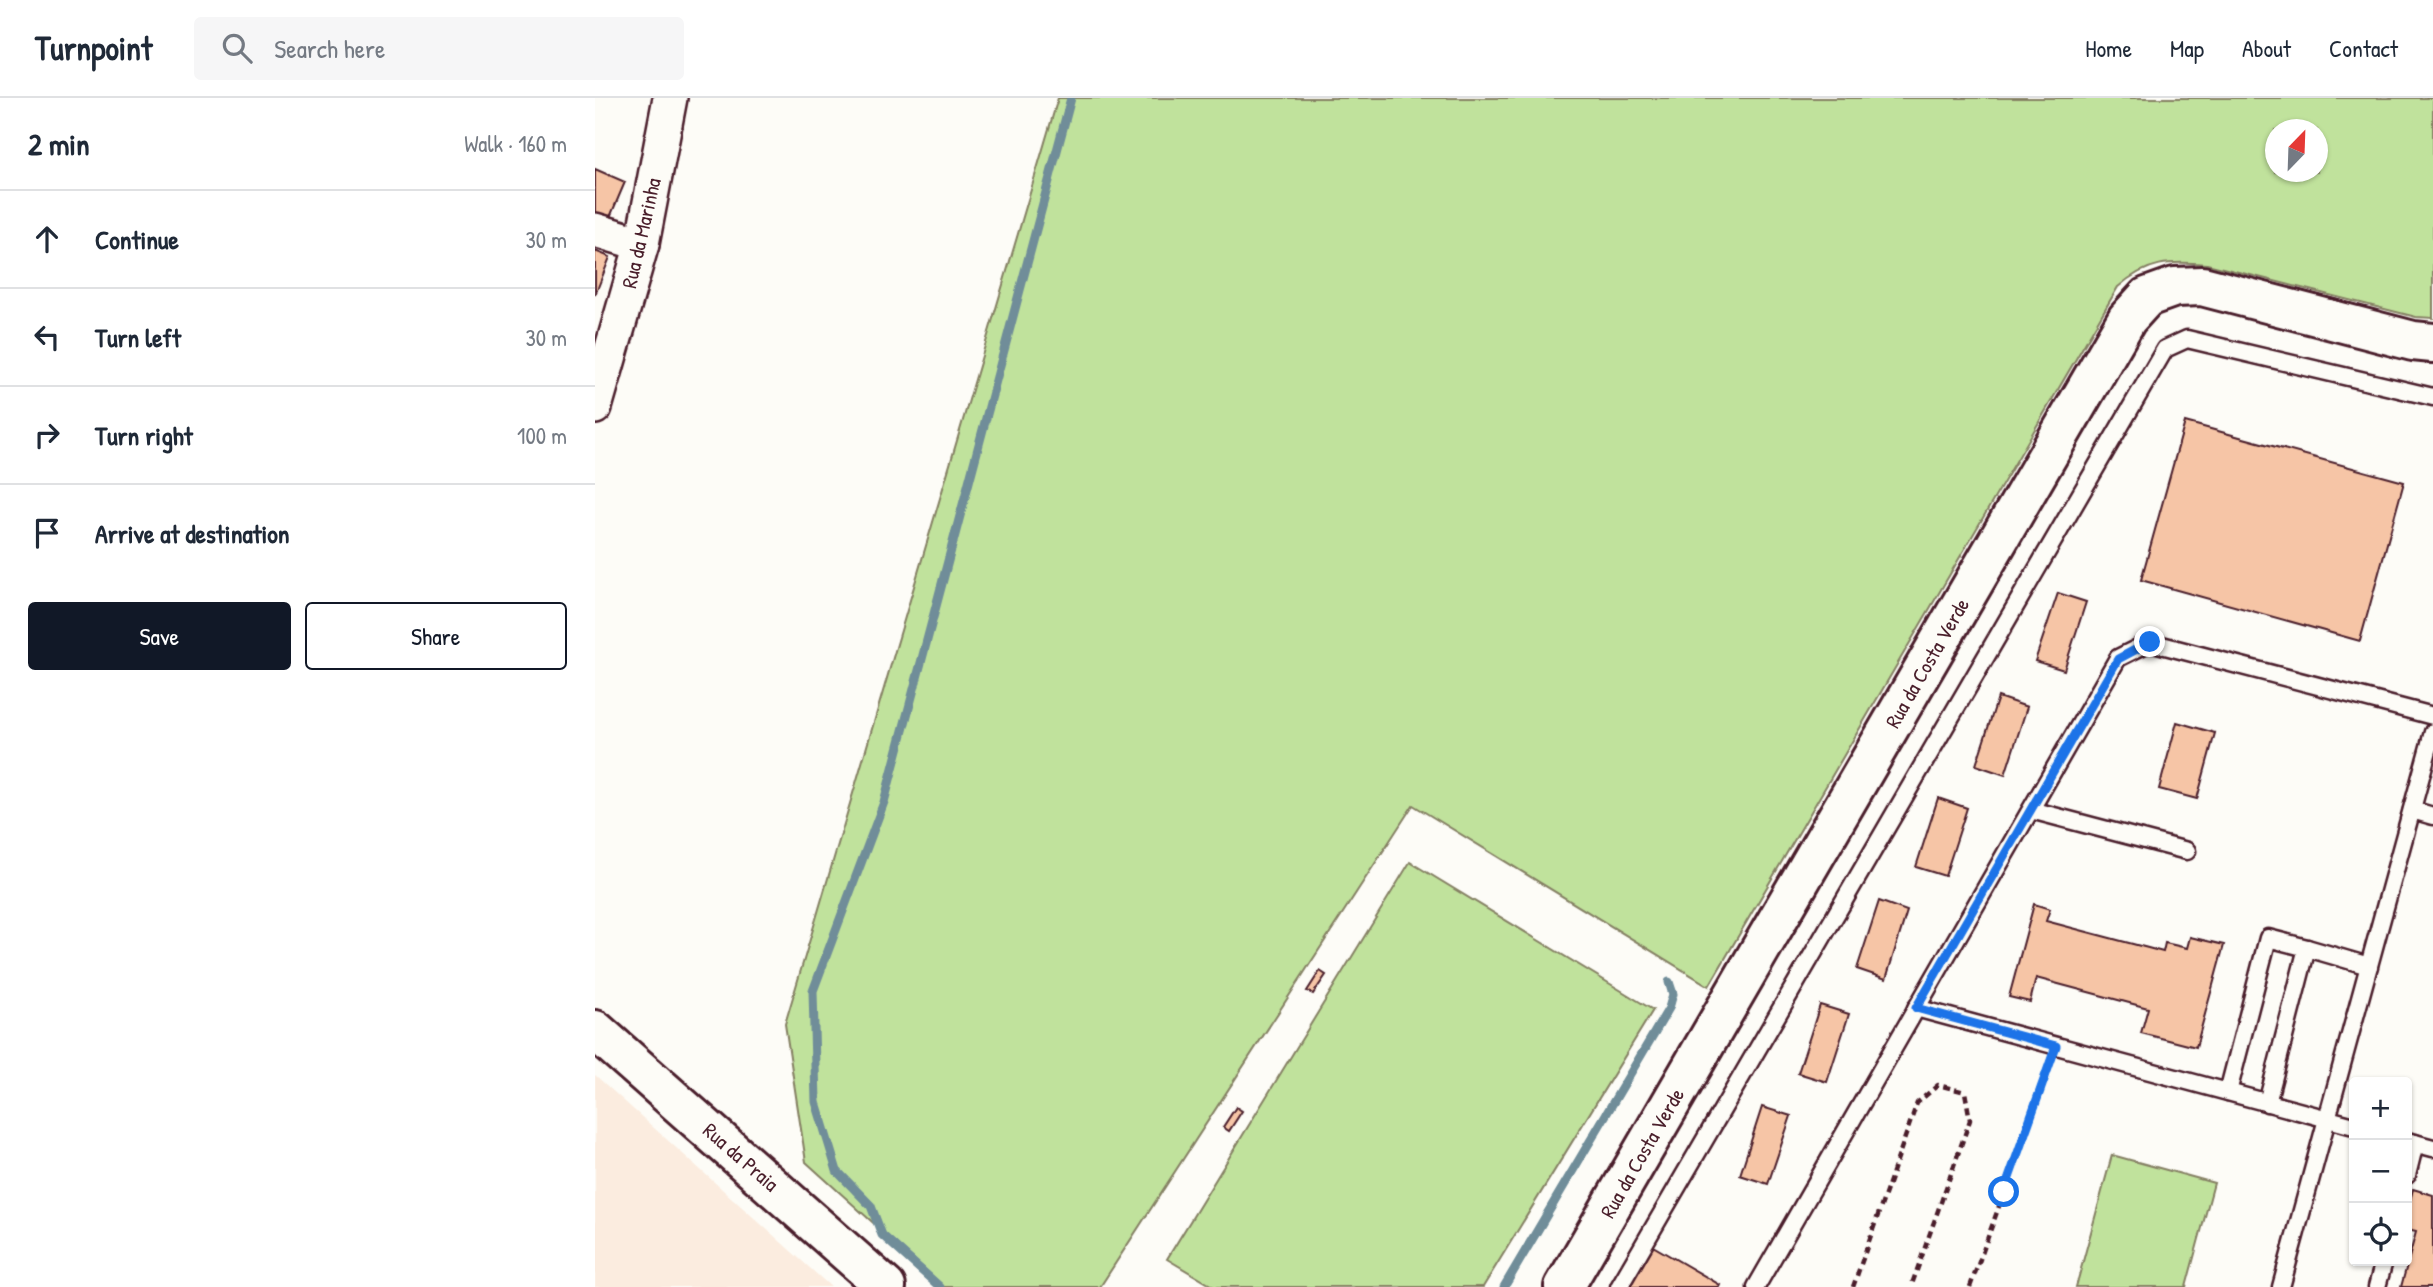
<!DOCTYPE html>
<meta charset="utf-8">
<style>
body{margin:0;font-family:"Patrick Hand",sans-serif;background:#f6f6f7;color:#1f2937}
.controls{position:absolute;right:21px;bottom:21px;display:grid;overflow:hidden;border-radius:7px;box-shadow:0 2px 5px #0004}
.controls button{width:63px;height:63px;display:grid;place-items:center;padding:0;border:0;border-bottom:2px solid #e0e1e3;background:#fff;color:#1f2937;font:35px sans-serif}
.compass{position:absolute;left:1670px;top:21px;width:63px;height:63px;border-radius:50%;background:#fff;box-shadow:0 2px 5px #0004;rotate:23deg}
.stop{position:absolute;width:21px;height:21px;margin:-16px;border:5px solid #1a73e8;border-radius:50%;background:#fff}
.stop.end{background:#1a73e8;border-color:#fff;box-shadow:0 2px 7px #0008}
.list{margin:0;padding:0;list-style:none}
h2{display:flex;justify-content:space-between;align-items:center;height:91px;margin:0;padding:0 28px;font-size:30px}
h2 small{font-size:23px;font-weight:400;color:#747a83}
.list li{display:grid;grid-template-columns:46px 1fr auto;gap:21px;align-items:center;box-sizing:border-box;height:98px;padding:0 28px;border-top:2px solid #e0e1e3}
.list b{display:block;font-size:26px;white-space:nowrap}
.list em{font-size:23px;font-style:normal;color:#747a83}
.actions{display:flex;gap:14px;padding:21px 28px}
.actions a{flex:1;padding:16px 0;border:2px solid #111827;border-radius:7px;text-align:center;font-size:24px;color:#111827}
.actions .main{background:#111827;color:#fff}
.icon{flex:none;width:38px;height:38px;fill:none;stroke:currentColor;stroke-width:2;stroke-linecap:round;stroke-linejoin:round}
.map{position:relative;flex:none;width:1838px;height:1189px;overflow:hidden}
header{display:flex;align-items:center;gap:42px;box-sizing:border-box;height:98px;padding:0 35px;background:#fff;border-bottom:2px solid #e0e1e3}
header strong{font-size:33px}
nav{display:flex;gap:38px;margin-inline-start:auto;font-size:24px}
.search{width:490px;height:63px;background:#f6f6f7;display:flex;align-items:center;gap:18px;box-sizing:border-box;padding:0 24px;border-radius:7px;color:#747a83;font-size:26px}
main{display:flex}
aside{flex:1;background:#fff}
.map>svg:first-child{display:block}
.built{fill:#fbecdf}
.green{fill:#c0e29c;stroke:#858064;stroke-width:2;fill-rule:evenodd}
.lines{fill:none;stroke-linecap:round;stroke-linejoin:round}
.stream{stroke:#6f8d99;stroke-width:9}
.building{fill:#f6c5a6;stroke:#4a1f2b;stroke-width:2}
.lane-casing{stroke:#4a1f2b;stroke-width:21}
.street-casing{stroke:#4a1f2b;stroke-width:38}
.secondary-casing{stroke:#4a1f2b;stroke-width:44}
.path{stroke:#4a1f2b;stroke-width:4.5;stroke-dasharray:7 5;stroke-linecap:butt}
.lane{stroke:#fdfcf7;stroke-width:16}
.street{stroke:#fdfcf7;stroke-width:33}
.secondary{stroke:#fdfcf7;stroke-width:38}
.route{stroke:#1a73e8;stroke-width:9}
.labels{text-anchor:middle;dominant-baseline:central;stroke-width:5;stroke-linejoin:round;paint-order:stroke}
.street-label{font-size:21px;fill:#4a1f2b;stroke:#fdfcf7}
</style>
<header>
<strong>Turnpoint</strong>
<div class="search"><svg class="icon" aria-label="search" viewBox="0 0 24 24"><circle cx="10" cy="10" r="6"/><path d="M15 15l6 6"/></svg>Search here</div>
<nav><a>Home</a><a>Map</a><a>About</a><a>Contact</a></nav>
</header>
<main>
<aside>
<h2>2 min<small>Walk · 160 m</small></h2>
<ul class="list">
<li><svg class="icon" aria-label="ahead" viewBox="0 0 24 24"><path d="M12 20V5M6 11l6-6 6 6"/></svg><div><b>Continue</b></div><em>30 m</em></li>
<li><svg class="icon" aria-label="left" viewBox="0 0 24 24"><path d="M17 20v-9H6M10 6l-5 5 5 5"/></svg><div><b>Turn left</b></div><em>30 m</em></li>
<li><svg class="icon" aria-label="right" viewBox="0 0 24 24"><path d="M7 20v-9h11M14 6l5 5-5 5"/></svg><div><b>Turn right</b></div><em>100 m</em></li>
<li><svg class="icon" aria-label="arrive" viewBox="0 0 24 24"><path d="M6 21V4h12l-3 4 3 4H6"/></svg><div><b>Arrive at destination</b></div></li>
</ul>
<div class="actions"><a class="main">Save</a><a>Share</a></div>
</aside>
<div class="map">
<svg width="1838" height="1189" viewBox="0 0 1838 1189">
<rect width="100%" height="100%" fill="#fdfcf7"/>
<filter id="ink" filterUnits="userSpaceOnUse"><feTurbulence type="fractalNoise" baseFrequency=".0143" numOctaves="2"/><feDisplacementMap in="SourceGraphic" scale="14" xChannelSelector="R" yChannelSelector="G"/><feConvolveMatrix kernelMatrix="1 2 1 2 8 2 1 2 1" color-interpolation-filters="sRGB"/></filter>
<g filter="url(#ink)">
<path class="built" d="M0 977 236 1189H0Z"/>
<g class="green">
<path d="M463 0H1838V220L1821 219 1612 166C1574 163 1553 163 1523 189L1114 888 818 707 505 1189H349L211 1064 190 926ZM1680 32H1722V74H1680Z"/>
<path d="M815 764 1058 912 888 1189H619L572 1161Z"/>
<path d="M1517 1057 1619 1085 1591 1189H1481Z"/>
</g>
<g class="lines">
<g class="stream">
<path d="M345 1189 287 1137 276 1108 242 1073 221 1004 218 893 289 704 476 0"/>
<path d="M909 1189 1074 910 1078 896 1074 884"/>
</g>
</g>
<g class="building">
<path d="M0 71 30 84 13 124 0 119Z"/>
<path d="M0 153 15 159 0 197Z"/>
<path d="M1590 324 1809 384 1765 543 1546 482Z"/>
<path d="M1463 495 1491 504 1469 572 1440 563Z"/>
<path d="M1403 599 1432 609 1410 677 1381 667Z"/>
<path d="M1582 624 1620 635 1602 701 1564 691Z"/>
<path d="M1343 700 1372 710 1350 778 1321 769Z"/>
<path d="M1284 803 1312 813 1291 881 1262 871Z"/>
<path d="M1439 806 1455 811 1451 823 1568 854 1570 845 1592 850 1595 839 1629 847 1601 949 1546 935 1553 910 1441 880 1435 904 1414 899Z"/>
<path d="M725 873 731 877 718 896 712 893Z"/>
<path d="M1225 907 1254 916 1232 984 1203 975Z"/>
<path d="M641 1009 647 1013 634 1033 628 1029Z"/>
<path d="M1167 1009 1196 1018 1173 1086 1145 1077Z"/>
<path d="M1818 1091 1838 1097V1189H1806L1821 1134 1812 1132V1114Z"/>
<path d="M1051 1144 1125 1187 1124 1189H1025Z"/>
</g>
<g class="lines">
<g class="lane-casing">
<g id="lane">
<path d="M1436 712 1592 753"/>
<path d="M1817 712 1838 718"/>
<path d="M1712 850 1774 868"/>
<path d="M1321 910 1759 1028"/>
<path d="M1633 994 1673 840 1712 850 1672 1005"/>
<path d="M1812 1043 1838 1050"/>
<path d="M1812 1077 1820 1045"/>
<path d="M1024 1189 1570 251 1592 241 1838 299"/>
<path d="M1161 1189 1523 560 1555 544 1838 618"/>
<path d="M1686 1189 1838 634"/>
<path d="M1782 1189 1789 1163"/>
</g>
</g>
<g class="street-casing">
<g id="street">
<path d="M0 132 47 146"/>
<path d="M0 309 47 146 75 0"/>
</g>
</g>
<g class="secondary-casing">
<g id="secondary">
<path d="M0 932 291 1189"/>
<path d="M969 1189 1532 221 1552 199 1580 189 1607 188 1818 243 1838 245"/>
</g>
</g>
<g class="path">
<path d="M1258 1189 1322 1005 1343 987 1370 994 1375 1022 1316 1189"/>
<path d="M1375 1189 1454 969"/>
</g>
<use href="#lane" class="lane"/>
<use href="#street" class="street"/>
<use href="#secondary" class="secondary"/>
</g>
</g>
<g class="lines" filter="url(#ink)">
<path class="route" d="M1409 1094 1461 948 1321 910 1523 561 1555 544"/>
</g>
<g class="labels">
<g class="street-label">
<text transform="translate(46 135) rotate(-77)">Rua da Marinha</text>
<text transform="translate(1332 565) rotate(-60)">Rua da Costa Verde</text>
<text transform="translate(1047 1055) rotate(-60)">Rua da Costa Verde</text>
<text transform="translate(146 1059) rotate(41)">Rua da Praia</text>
</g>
</g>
</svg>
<div class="controls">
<button>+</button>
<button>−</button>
<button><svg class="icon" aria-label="locate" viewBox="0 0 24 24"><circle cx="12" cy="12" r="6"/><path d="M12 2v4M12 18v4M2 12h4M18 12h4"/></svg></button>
</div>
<svg class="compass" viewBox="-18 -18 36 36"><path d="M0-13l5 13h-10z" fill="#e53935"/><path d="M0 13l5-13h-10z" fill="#747a83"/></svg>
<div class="stop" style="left:1409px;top:1094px"></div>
<div class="stop end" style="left:1555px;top:544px"></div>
</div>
</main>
